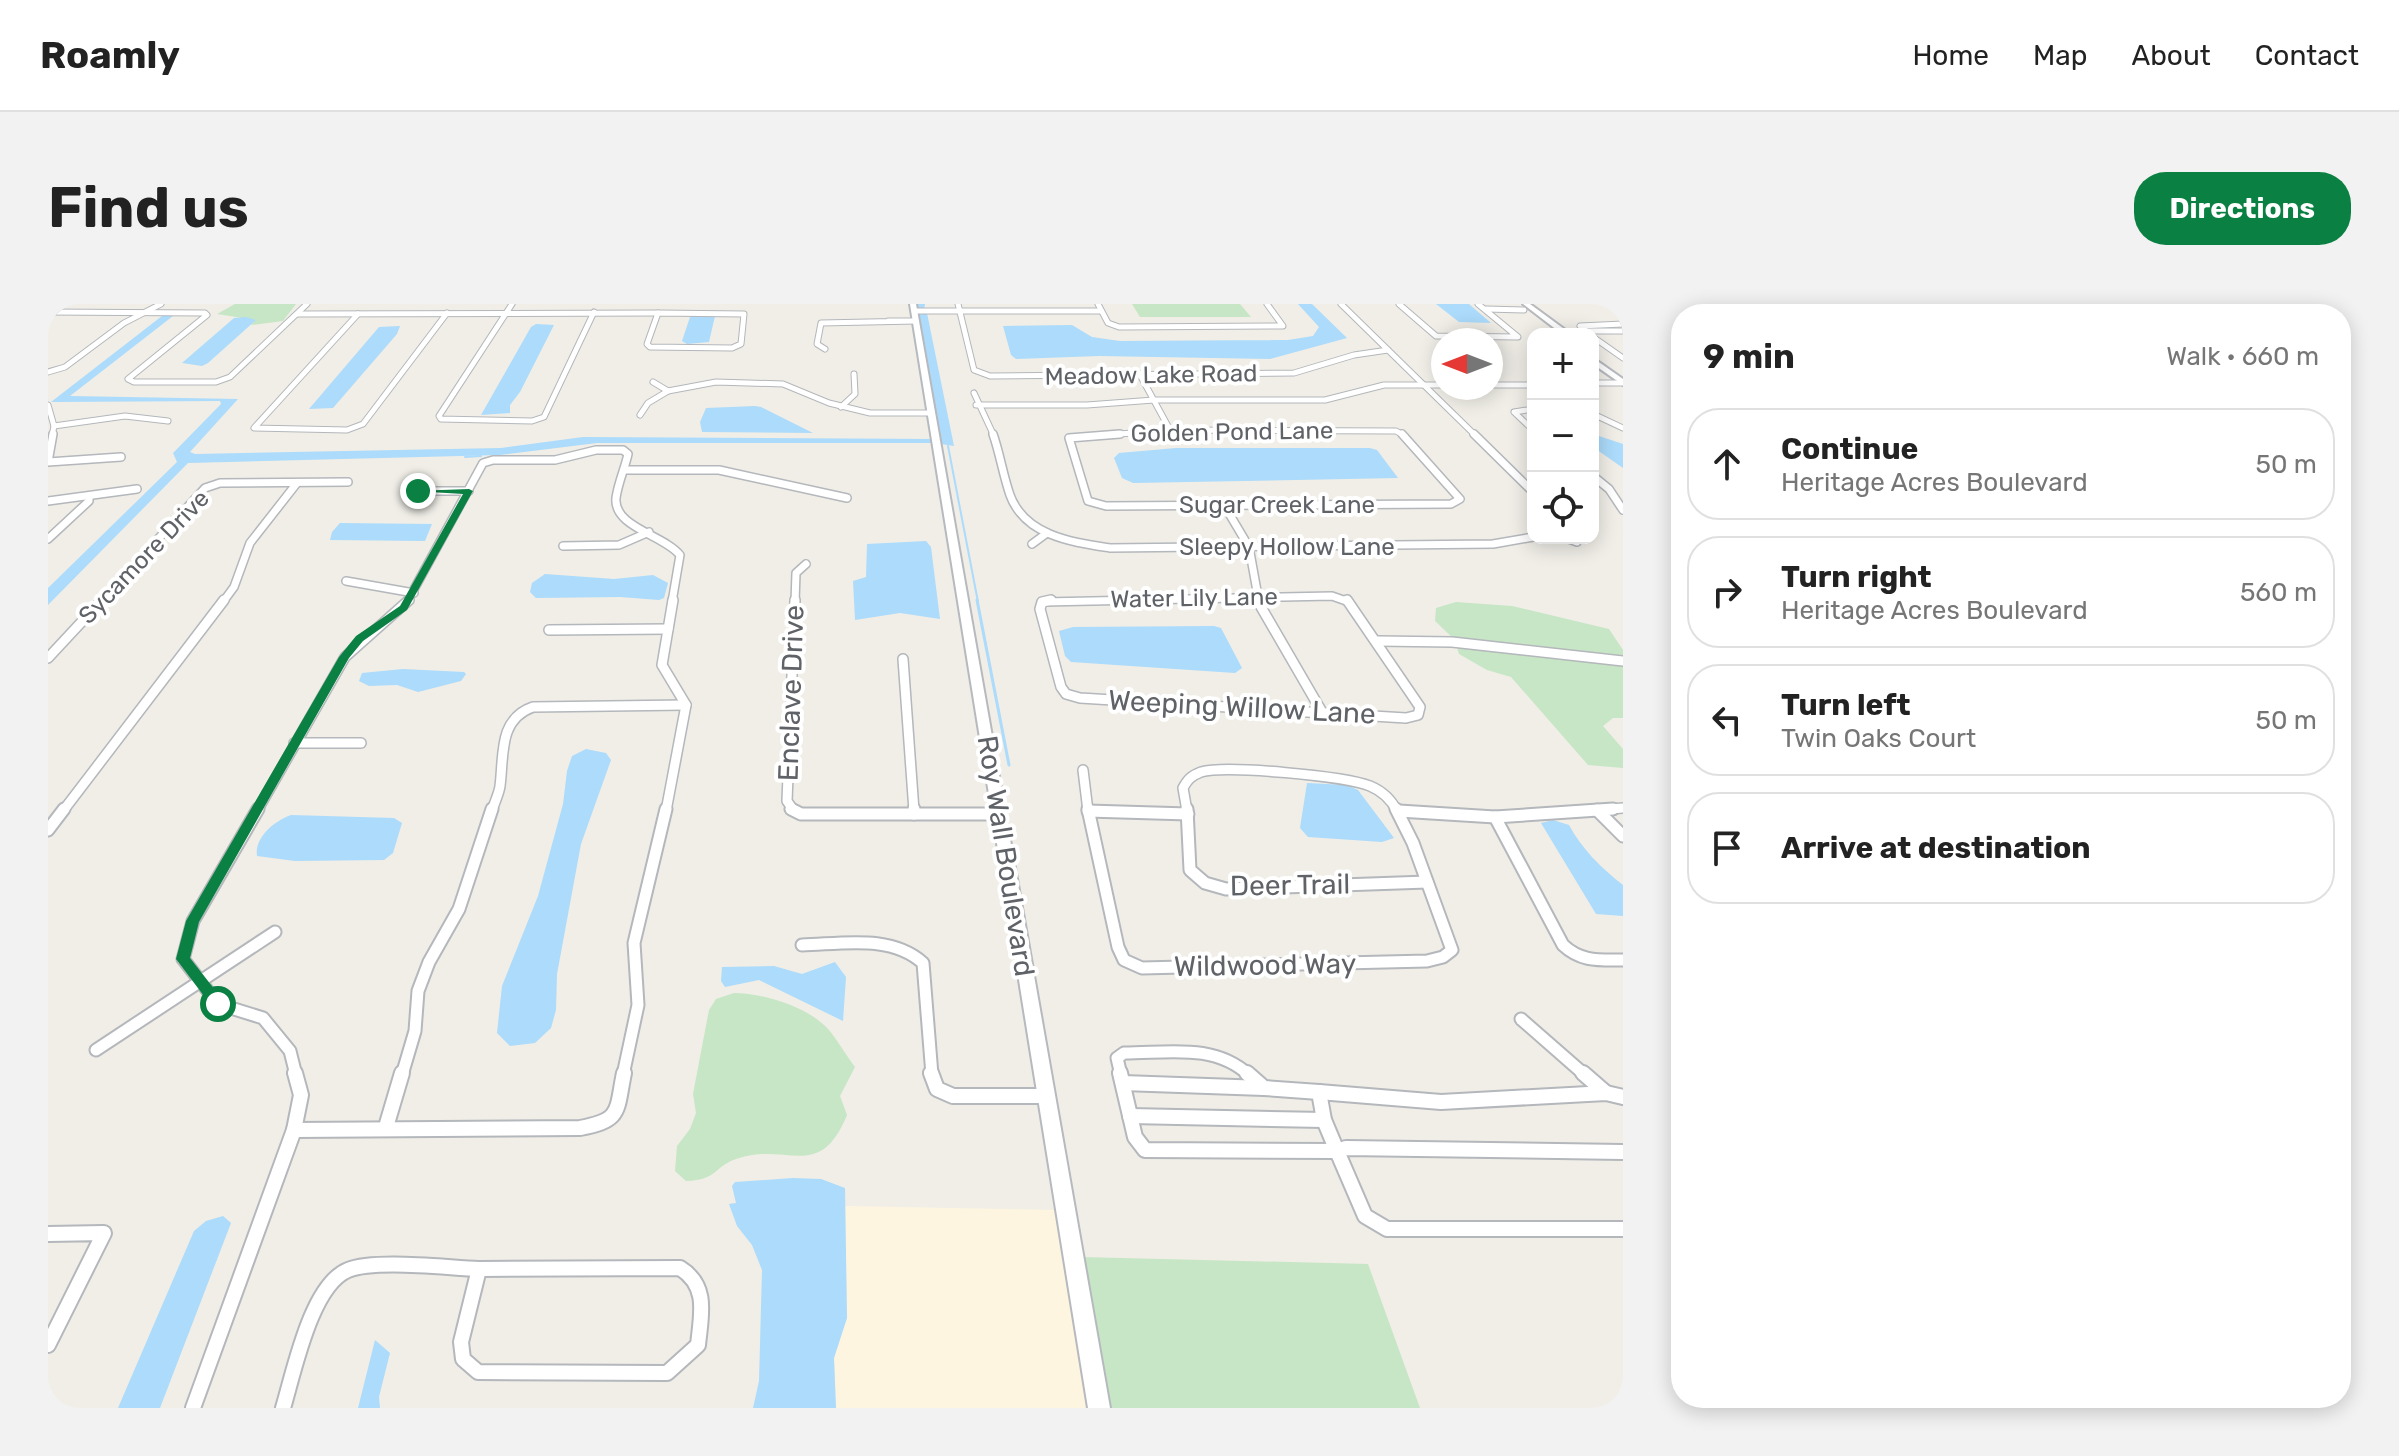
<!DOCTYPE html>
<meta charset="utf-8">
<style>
body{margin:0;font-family:Rubik,sans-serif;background:#f2f2f2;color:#222}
.controls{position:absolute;right:24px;top:24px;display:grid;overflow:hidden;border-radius:16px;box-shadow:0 4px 20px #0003}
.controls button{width:72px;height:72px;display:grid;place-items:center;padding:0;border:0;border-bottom:2px solid #e0e0e0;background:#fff;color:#222;font:40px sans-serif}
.compass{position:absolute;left:1383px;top:24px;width:72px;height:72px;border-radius:50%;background:#fff;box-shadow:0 4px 20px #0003;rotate:270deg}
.stop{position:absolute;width:24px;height:24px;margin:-18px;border:6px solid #0b8043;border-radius:50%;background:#fff}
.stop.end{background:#0b8043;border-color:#fff;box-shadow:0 2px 8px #0008}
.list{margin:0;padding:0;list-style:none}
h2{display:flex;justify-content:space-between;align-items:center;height:104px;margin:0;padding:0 32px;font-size:34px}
h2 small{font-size:26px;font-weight:400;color:#767676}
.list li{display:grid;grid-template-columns:52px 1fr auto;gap:24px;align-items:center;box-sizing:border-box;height:112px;margin:0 16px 16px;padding:0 16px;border:2px solid #e0e0e0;border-radius:32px}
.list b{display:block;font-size:30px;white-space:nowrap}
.list p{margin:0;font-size:26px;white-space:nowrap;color:#767676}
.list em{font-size:26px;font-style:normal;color:#767676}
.icon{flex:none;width:44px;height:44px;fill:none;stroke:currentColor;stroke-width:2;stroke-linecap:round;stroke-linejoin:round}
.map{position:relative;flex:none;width:1575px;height:1104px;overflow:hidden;border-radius:32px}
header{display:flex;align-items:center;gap:48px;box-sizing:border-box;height:112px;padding:0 40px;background:#fff;border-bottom:2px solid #e0e0e0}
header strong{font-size:38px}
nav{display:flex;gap:44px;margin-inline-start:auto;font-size:28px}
.intro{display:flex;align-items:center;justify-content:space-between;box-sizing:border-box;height:192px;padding:0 48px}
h1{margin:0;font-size:56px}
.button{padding:20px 36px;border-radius:32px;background:#0b8043;color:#fff;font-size:28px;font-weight:700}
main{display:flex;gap:48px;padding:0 48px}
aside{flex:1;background:#fff;border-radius:32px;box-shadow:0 4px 20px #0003}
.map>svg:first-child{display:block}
.commercial{fill:#fdf5e0}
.green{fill:#c6e6c5}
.water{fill:#acdbfb}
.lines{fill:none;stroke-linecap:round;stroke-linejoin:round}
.stream-far1{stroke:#acdbfb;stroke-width:2}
.stream{stroke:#acdbfb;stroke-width:3}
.street-far4-casing{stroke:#b4b7bb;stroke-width:7}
.street-far3-casing{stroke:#b4b7bb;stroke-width:10}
.street-far2-casing{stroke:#b4b7bb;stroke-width:12}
.street-far1-casing{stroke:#b4b7bb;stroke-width:15}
.street-casing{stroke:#b4b7bb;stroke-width:18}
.secondary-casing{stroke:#b6b9be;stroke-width:4}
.street-far4{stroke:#fff;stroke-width:5}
.street-far3{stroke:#fff;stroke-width:7}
.street-far2{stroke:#fff;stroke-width:9}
.street-far1{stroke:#fff;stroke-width:11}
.street{stroke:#fff;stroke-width:14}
.secondary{fill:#fff;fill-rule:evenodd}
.route{fill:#0b8043}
.labels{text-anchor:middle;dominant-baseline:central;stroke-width:8;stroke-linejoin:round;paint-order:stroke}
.far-street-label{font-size:24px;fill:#5f6267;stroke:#fff}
.street-label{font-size:28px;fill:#5f6267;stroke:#fff}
</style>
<header>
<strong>Roamly</strong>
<nav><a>Home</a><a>Map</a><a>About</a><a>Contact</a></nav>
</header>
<div class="intro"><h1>Find us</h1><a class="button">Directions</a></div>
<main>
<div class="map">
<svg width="1575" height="1104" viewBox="0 0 1575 1104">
<rect width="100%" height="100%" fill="#f0eee7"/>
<path class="commercial" d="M797 902 1009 906 1042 1104H788L786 1054 799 1014Z"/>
<g class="green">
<path d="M187 0H248L235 17 203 21 207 16 169 10Z"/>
<path d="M1084 0H1192L1203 13H1092Z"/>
<path d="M1408 298 1464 302 1561 325 1575 346V414H1565L1555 422 1575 445V464L1540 461 1463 373 1439 366 1411 350 1407 336 1387 317 1388 304Z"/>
<path d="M686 689C715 689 761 703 781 726 790 737 798 751 807 763L792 792 799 811C771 879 739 837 688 855 665 863 670 876 638 877L627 867 629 842 642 825 648 809 645 790 661 706 668 695Z"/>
<path d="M1033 953 1320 960 1372 1104H1061Z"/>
</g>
<g class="water">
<path d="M869 0H877L876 7 879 9 906 142 893 140Z"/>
<path d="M1250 0H1264L1299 34 1222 55 1051 52 968 55 963 51 955 22 1024 21 1044 33 1072 37 1240 36 1265 32 1271 23Z"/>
<path d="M1388 0H1421L1443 19 1411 18Z"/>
<path d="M646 11 667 12 661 38 639 40 634 37 642 13Z"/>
<path d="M114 12H125L22 92 190 95 142 148 147 150 453 144 535 133 885 135 886 139H549L452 151 140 159 0 301V284L129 158 125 149 130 144 173 100 172 97 3 98Z"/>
<path d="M198 13 208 16 160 59 154 62 134 59 186 14Z"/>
<path d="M488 20 506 21 472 88 462 101V109L433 111 483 23Z"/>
<path d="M352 22 349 30 285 104 261 105 331 23Z"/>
<path d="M707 102 713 103 765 129 654 128 652 118 658 104Z"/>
<path d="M1545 130 1575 140V164L1545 143Z"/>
<path d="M1128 144H1322L1329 146 1350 174 1085 179 1074 174 1066 154 1071 149Z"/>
<path d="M292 219 384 220 377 237 282 236 284 228Z"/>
<path d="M878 237 883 243 892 315 852 309 807 316 805 277 818 273 819 240Z"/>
<path d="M497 270 566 275 605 271 620 279 616 294 611 296 572 293 488 294 482 288 484 279Z"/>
<path d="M1166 322 1173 324 1194 364 1187 369 1023 358 1017 352 1011 327 1025 323Z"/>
<path d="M355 365 416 368 418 370 413 377 370 388 349 381 321 382 311 377 314 369Z"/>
<path d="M538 445 558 449 563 456 533 540 509 670 508 706 503 724 487 739 462 742 449 729 454 682 490 592 515 500 519 467 524 452Z"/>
<path d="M1259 479 1299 481 1310 486 1346 534 1334 538 1260 533 1252 524Z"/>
<path d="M243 511 346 514 354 519 345 549 336 556 247 557 209 552C206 534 226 517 243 511Z"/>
<path d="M1505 516 1521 521C1533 544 1554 565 1575 581V612L1548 610 1493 519Z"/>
<path d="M787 658 798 673 795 717 711 676 677 683 673 677 674 663 726 662 754 670Z"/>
<path d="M745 874 773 875 797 884 799 1014 786 1054 788 1104H705L711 1077 714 966 704 941 689 922 681 900 688 899 684 882 687 878Z"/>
<path d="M175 912 183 919 112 1104H70L146 927 158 917Z"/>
<path d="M327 1036 342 1049 331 1093 332 1104H310Z"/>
</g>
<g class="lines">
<g class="stream-far1">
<path d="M900 142 930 298"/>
<path d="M417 153 433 152"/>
</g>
<path class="stream" d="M929 296 961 461"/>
<g class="street-far4-casing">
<g id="street-far4">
<path d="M464 0 391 112 393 115 484 117 496 113 546 8"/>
<path d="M910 0 926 66 942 72 1246 69 1306 51 1340 46"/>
<path d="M1050 0 1060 19 1071 23 1235 22 1219 0"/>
<path d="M1293 0 1428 132"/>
<path d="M1351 0 1388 32 1470 33 1430 0"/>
<path d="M1438 5 1476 6"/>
<path d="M867 7H1053"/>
<path d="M0 8 157 9 159 11 80 75 86 78H168L182 73 259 0"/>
<path d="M610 9 696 10 693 40 684 44 602 43 599 40Z"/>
<path d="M249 10 610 9"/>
<path d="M310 10 206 124 299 126 315 120 399 9"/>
<path d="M1537 27H1575"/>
<path d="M1541 30 1532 22 1575 20"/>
<path d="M1545 33 1575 54"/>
<path d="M777 45 769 40 773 19 868 17H840"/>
<path d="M0 68 17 63 76 19 113 0"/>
<path d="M1091 69 1122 126"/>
<path d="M605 78 620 87"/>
<path d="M1545 79H1575"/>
<path d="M1443 81H1485"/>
<path d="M926 89 946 132"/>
<path d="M0 101 6 122 4 132"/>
<path d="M928 101H1039L1106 96H1277L1336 81H1395"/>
<path d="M793 103 807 90 806 70"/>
<path d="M1485 105 1466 108 1485 126"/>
<path d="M1545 110 1575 124"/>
<path d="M592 111 600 99 620 87 668 78 735 80 781 99 822 109H884"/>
<path d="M6 122 77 112 120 117"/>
<path d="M1046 132 1122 126 1348 127 1357 132"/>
</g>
</g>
<g class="street-far3-casing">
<g id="street-far3">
<path d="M5 130 0 158 73 153"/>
<path d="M945 130C952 150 955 171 962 191 977 232 1024 238 1062 244L1445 240 1485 233"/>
<path d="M1072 130 1021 134 1040 197 1058 202 1403 200 1412 195 1354 130"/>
<path d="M1426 130 1485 188"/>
<path d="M577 166H671L799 194"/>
<path d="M1545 172 1561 185 1575 206"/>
<path d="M370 187H421"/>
<path d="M0 197 89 185"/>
<path d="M1176 201 1201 243 1211 298"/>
<path d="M1518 234 1529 238"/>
<path d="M0 235 41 197V192"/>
<path d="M984 240 999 229"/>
<path d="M515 242 571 241 601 228"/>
<path d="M298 277 366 289"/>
<path d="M52 298 157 184 172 179 300 178"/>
<path d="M175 298 186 283 202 239 249 179"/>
<path d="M359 298 435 159 445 156H507L548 146H575L580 150C577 164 570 179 568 194 565 223 616 231 632 251L624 298"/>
<path d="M747 298 748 269 758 260"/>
<path d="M996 298 1284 292 1301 298"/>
</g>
</g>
<g class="street-far2-casing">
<g id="street-far2">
<path d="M1003 296 994 298 992 305 1013 383 1018 390 1032 394 1358 414 1370 411 1372 403 1299 296"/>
<path d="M1209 296 1274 408"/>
<path d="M501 326 620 325"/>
<path d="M1330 337 1404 338 1575 357"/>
<path d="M0 354 54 296"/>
<path d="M855 355 866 507"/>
<path d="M246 439H313"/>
<path d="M1035 466 1040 507"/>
<path d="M15 507 176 296"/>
<path d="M209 507 297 353 361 296"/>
<path d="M444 507C446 499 451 490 452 482 456 452 450 415 485 403L638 401"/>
<path d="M618 507 638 401 614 361 625 296"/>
<path d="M746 507 739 497 747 296"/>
<path d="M1139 507 1135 484C1140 475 1143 472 1153 468 1178 461 1297 472 1322 482 1334 487 1343 495 1349 507"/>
<path d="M1537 507 1575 504"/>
</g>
</g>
<g class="street-far1-casing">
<g id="street-far1">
<path d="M210 505 145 617 135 655 170 700 215 714 242 747 248 771"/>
<path d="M743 505 753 510H951"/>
<path d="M866 505V510"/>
<path d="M1040 505 1070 643 1076 656 1094 664 1379 657 1395 653 1404 646 1365 539 1348 505"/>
<path d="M1139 505 1142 566 1157 579 1178 585 1379 578"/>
<path d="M1549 506 1575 532"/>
<path d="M1040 507 1140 510"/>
<path d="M1351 507 1447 513 1565 505"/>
<path d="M1447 513 1515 641C1533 658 1551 656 1575 656"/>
<path d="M0 526 16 505"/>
<path d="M754 641C794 640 843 630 875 659L884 771"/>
<path d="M1473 715 1537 771"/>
<path d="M48 746 227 628"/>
<path d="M354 771 367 727 370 687 381 658 411 605 444 505"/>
<path d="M575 771 590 701 586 639 618 505"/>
<path d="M1073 771 1069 754 1076 749C1121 749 1166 739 1201 771"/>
</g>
</g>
<g class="street-casing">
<g id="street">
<path d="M247 769 253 791 246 826 532 824C574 816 568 808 576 769"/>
<path d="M883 769 889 785 905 792H997"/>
<path d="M1072 769 1087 833 1097 846 1289 847 1276 816 1271 788"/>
<path d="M1199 769 1216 784 1271 788"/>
<path d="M1535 769 1558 789"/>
<path d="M1075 779 1216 784"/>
<path d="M1271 788 1393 798 1558 789 1575 793"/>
<path d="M1082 812 1276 816"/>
<path d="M338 823 354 769"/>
<path d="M1575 848 1298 844 1289 847 1317 912 1339 925H1575"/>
<path d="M0 930 56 929 0 1041"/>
<path d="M632 964C661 982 653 1011 650 1041L619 1069 430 1068 415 1055 413 1038 431 965Z"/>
<path d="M145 1104 246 826"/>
<path d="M235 1104C246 1068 263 981 300 966 328 955 399 964 431 965"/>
</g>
</g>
<g class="secondary-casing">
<g id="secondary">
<path d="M862 0H868L1062 1104H1040Z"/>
<path d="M1475 0H1482L1523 30H1514Z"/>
<path d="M1545 54 1575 75V81L1545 60Z"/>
</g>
</g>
<use href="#street-far4" class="street-far4"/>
<use href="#street-far3" class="street-far3"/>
<use href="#street-far2" class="street-far2"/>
<use href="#street-far1" class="street-far1"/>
<use href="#street" class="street"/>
<use href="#secondary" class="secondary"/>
</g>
<path class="route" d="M421 185 425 187 359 306 315 337 301 354 151 618 142 654 178 700 170 706 165 704 128 655 138 617 291 353 308 332 352 302 415 190 366 187Z"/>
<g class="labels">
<g class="far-street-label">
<text transform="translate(1103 71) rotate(-1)">Meadow Lake Road</text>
<text transform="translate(1184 128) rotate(-1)">Golden Pond Lane</text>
<text x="1229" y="201">Sugar Creek Lane</text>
<text x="1239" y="243">Sleepy Hollow Lane</text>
<text transform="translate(96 253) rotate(-46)">Sycamore Drive</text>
<text transform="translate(1146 294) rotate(-1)">Water Lily Lane</text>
</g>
<g class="street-label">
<text transform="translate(743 389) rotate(-88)">Enclave Drive</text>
<text transform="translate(1194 403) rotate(3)">Weeping Willow Lane</text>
<text transform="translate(958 552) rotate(81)">Roy Wall Boulevard</text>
<text transform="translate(1242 581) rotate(-1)">Deer Trail</text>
<text transform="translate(1217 661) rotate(-1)">Wildwood Way</text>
</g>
</g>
</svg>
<div class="controls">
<button>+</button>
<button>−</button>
<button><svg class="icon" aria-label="locate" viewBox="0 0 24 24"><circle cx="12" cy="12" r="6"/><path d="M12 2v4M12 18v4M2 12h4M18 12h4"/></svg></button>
</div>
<svg class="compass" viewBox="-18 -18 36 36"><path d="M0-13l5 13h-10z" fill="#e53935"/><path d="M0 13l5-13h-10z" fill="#767676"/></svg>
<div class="stop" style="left:170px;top:700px"></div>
<div class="stop end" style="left:370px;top:187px"></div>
</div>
<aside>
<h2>9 min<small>Walk · 660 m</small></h2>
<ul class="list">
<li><svg class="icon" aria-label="ahead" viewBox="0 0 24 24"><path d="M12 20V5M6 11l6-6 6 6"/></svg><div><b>Continue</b><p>Heritage Acres Boulevard</p></div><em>50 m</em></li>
<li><svg class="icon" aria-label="right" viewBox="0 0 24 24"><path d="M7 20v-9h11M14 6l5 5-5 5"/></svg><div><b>Turn right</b><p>Heritage Acres Boulevard</p></div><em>560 m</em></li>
<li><svg class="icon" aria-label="left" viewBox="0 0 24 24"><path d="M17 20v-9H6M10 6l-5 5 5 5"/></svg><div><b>Turn left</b><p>Twin Oaks Court</p></div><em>50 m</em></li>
<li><svg class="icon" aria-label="arrive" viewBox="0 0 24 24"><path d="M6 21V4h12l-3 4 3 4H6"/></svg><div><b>Arrive at destination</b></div></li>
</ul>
</aside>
</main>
